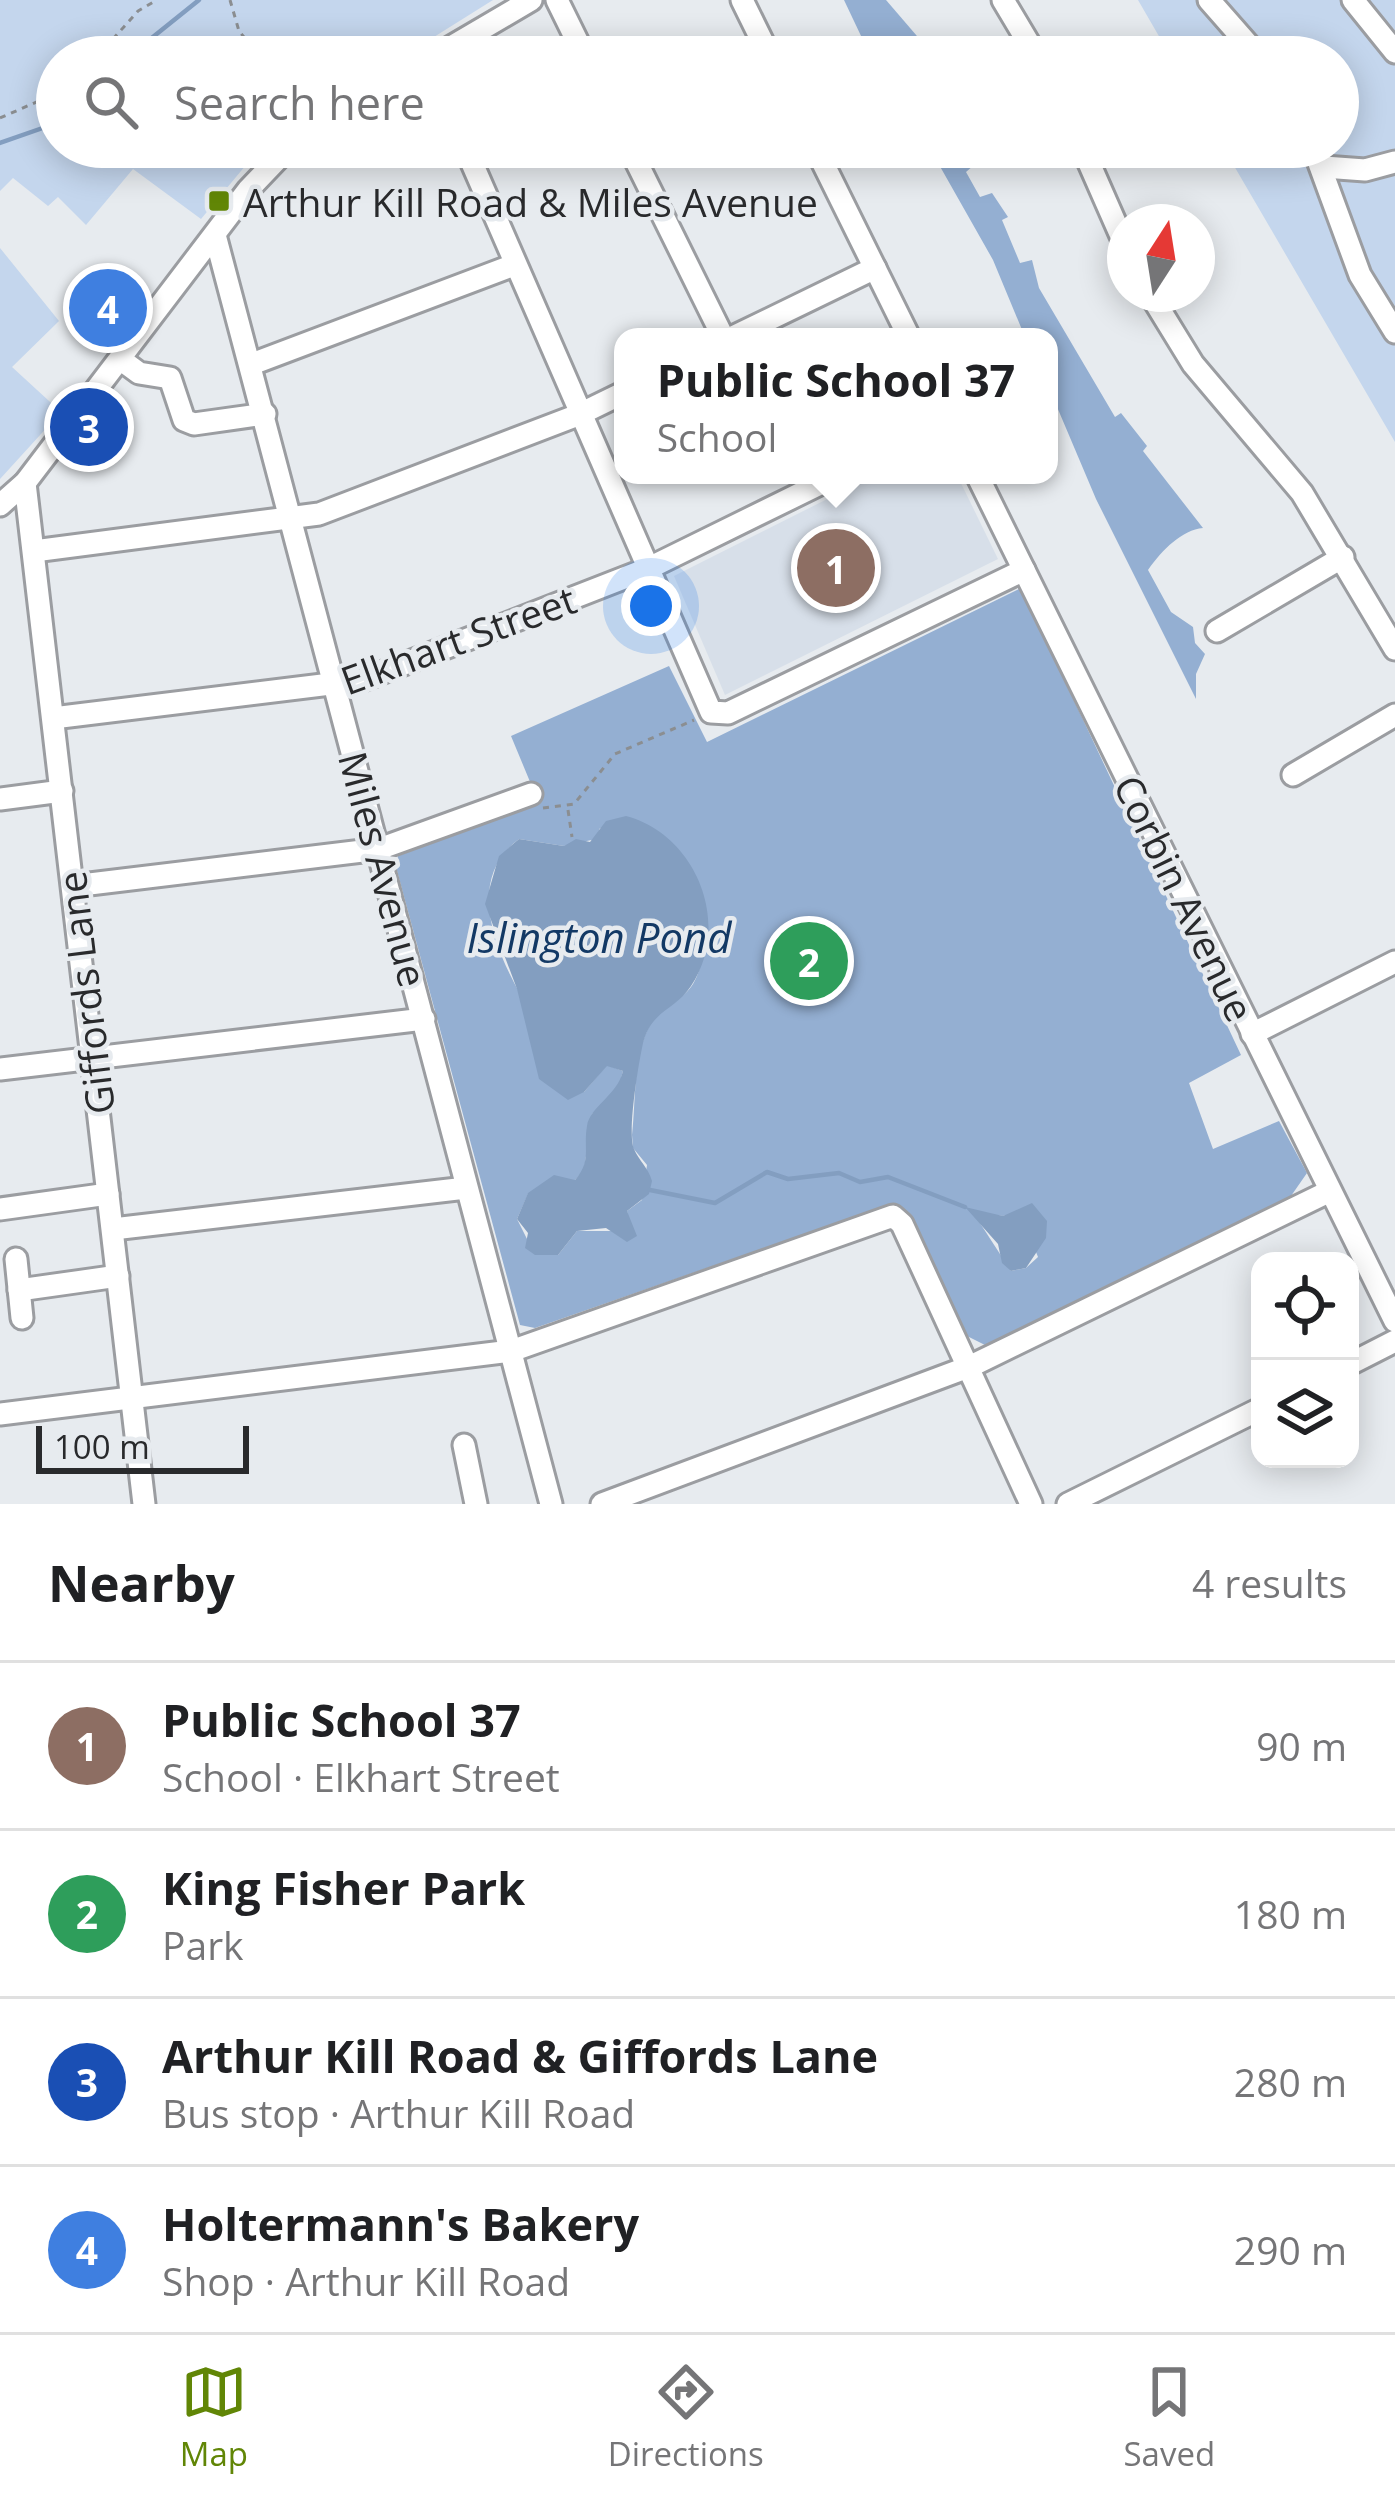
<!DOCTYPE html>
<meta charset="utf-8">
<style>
body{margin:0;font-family:"Open Sans",sans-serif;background:#f6f6f6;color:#202124}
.controls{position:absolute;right:36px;bottom:36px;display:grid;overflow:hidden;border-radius:24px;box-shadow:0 6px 30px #0003}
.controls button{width:108px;height:108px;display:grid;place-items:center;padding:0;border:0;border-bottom:3px solid #e0e0e0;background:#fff;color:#202124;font:60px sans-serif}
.compass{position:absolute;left:1107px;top:204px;width:108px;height:108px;border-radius:50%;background:#fff;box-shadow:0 6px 30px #0003;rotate:12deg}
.scale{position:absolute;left:36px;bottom:30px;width:213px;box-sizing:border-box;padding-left:12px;border:6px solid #292a2c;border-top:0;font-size:33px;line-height:42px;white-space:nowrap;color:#292a2c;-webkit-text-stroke:9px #e7ebef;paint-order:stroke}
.you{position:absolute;left:651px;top:606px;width:42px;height:42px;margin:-30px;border:9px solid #fff;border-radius:50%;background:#1a73e8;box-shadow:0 0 0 18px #1a73e833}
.badge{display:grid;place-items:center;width:78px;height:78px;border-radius:50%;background:#618606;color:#fff;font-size:39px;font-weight:700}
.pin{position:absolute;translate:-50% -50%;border:6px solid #fff;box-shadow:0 3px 12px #0006}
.popup{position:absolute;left:614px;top:328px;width:444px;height:156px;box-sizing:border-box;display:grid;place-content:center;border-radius:24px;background:#fff;filter:drop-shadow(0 3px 9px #0005);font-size:39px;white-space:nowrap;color:#757577}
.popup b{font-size:45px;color:#202124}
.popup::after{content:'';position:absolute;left:50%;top:100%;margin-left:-24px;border:24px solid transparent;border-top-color:#fff}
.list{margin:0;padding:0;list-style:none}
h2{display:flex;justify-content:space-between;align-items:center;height:156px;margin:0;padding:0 48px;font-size:51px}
h2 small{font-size:39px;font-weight:400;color:#757577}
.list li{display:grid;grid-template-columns:78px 1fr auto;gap:36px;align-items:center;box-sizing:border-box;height:168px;padding:0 48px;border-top:3px solid #e0e0e0}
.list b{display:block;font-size:45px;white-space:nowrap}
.list p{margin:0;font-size:39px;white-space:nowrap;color:#757577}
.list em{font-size:39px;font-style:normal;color:#757577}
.icon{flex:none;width:66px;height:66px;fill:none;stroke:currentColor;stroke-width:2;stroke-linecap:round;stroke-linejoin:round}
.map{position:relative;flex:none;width:1395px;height:1504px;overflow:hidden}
.search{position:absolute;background:#fff;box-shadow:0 6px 30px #0003;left:36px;right:36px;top:36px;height:132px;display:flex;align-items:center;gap:30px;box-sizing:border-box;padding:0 42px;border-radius:66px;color:#757577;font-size:45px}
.sheet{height:828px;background:#fff}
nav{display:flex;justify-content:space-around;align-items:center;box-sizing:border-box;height:168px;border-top:3px solid #e0e0e0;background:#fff;font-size:33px;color:#757577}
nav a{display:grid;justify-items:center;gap:6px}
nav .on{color:#618606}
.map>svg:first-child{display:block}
.built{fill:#d7dfe9}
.green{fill:#c4d6ed}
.forest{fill:#94afd2;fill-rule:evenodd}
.water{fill:#839ec0}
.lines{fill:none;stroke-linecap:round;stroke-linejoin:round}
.stream{stroke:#839ec0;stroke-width:4.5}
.minor-casing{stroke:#9b9da1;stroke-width:27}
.path{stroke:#8b8e91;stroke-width:3;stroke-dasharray:6 6;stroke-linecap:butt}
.minor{stroke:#fff;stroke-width:21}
.poi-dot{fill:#618606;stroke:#e7ebef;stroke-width:4.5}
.labels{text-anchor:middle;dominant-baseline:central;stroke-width:9;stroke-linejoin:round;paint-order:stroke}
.poi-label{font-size:39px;fill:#292a2c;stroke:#e7ebef;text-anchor:start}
.street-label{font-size:39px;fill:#292a2c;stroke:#e7ebef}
.water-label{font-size:42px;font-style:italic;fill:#133965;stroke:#e7ebef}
</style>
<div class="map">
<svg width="1395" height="1504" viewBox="0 0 1395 1504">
<rect width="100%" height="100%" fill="#e7ebef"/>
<path class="built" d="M875 475H957L998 559 725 695 674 576Z"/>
<g class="green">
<path d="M0 0H493L402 57H57V147H261L201 219 133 169 86 225 58 197 48 206 13 178 0 191Z"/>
<path d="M1138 0H1395V442L1223 147H1338V57H1171Z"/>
<path d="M0 248 59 321 12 367 61 412 0 479Z"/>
</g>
<g class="forest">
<path d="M844 0H886L935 57H871Z"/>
<path d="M929 147H965L974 165 966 172 980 197 992 193 1008 217 1002 220 1020 263 1032 260 1039 288 1115 417 1121 413 1147 446 1143 451 1203 528C1182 530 1163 549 1148 570L1171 612 1193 627 1195 643 1205 654 1196 674V699L1096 499 1049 388V337H1025L993 260Z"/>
<path d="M1021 588 1241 1055 1189 1083 1213 1149 1279 1121 1307 1173 1291 1196 987 1346 963 1334 892 1206H885L535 1328 520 1325 396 867 398 856 538 801 511 736 669 666 707 742ZM600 828 706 924C704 944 703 971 691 987 680 1002 660 1007 650 1025 633 1054 636 1102 632 1135L633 1148 647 1165 642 1200 627 1211 629 1222 617 1231H577L558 1255 528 1241 517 1219 528 1194 575 1180 584 1170 592 1114 618 1090 623 1071 607 1065 584 1092C544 1031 437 900 519 839L564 846 596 839ZM1020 1212 1038 1257 1026 1268 1011 1271 978 1220 980 1213 1003 1216Z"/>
</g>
<g class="water">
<path d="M626 816C695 834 733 923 691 986 675 1011 649 1010 642 1048 638 1067 627 1134 634 1149 639 1161 648 1167 652 1181L649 1194 627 1211 637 1236 627 1242 606 1228 577 1231 558 1255H535L525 1248 528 1233 517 1219 528 1193 554 1175 575 1180C592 1161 583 1148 587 1126 590 1106 617 1096 623 1071L607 1066 584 1092 568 1100 539 1079 517 989 485 904 499 856 519 839 564 846 576 839 590 842 606 821Z"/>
<path d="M1032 1203 1047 1221 1046 1238 1026 1268 1011 1271 1002 1263 998 1244 965 1207 1003 1216Z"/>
</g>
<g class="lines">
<g class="stream">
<path d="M128 57 199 0"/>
<path d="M0 143 57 123"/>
<path d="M650 1190 715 1203 767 1172 788 1179 839 1173 860 1182 888 1177 965 1207"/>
</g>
<g class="minor-casing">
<g id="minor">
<path d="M557 0 585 57"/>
<path d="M742 0 770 57"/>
<path d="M1003 0 1037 57"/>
<path d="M1209 0 1259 57"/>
<path d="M1353 0 1395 52"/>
<path d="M434 57 531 0"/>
<path d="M465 147 711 712 728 713 1024 570"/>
<path d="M629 147 723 337"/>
<path d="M815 147 909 337"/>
<path d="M1082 147 1125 245"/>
<path d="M1313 147 1360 275 1395 332"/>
<path d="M1324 167 1365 170 1395 162"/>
<path d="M215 235 551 1504"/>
<path d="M1150 294 1193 364 1302 493 1395 649"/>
<path d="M733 337 875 268"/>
<path d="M120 359 139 373 170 378 184 420 194 424 265 414"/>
<path d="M252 364 514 265"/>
<path d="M977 475 1395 1321"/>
<path d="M25 483 144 1504"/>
<path d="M0 505 25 483 248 190 289 147"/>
<path d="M34 551 319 514 578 415 623 393"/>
<path d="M1217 631 1343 557"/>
<path d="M53 718 363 680 647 569 838 475"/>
<path d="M1293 775 1395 715"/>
<path d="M0 799 62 791"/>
<path d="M73 886 379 849 531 794"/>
<path d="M1252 1034 1395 962"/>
<path d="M0 1069 424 1019"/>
<path d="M0 1209 108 1194"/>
<path d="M113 1229 466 1188"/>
<path d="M16 1259 22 1318"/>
<path d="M19 1290 118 1276"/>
<path d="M1350 1364 1395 1341"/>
<path d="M0 1414 511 1351 893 1216 902 1224 1031 1504"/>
<path d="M464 1445 476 1504"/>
<path d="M602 1504 971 1366 1330 1191"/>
<path d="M1068 1504 1260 1409"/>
</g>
</g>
<g class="path">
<path d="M230 0 239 31 260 57"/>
<path d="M97 57 138 11 157 0"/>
<path d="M0 118 57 93"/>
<path d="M543 808 574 804 615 754 694 720"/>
<path d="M568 810 572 837"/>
</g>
<use href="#minor" class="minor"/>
</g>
<rect class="poi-dot" x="207" y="189" width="24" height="24" rx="6"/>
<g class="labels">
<g class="poi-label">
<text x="243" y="201">Arthur Kill Road &amp; Miles Avenue</text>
</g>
<g class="street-label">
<text transform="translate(458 639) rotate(-20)">Elkhart Street</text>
<text transform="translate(384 869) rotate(75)">Miles Avenue</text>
<text transform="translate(1185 898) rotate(64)">Corbin Avenue</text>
<text transform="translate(85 993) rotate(-97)">Giffords Lane</text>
</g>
<g class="water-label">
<text x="599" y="936">Islington Pond</text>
</g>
</g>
</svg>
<div class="controls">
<button><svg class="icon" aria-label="locate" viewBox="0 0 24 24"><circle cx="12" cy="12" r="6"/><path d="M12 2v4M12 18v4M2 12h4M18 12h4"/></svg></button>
<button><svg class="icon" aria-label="layers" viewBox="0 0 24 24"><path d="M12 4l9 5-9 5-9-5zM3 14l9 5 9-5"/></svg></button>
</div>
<svg class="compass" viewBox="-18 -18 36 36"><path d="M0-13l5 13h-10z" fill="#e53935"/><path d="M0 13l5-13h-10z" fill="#757577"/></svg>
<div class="scale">100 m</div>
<div class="you"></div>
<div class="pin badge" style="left:836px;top:568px;background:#8d6e63">1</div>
<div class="popup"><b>Public School 37</b>School</div>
<div class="pin badge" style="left:809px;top:961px;background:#2e9e5b">2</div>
<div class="pin badge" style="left:89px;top:427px;background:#1a4fb4">3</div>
<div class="pin badge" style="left:108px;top:308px;background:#3f7fe0">4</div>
<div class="search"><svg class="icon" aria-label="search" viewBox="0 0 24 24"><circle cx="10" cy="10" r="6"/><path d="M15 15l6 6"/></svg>Search here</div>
</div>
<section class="sheet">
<h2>Nearby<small>4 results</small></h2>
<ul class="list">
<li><span class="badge" style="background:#8d6e63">1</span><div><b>Public School 37</b><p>School · Elkhart Street</p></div><em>90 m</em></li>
<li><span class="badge" style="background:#2e9e5b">2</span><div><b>King Fisher Park</b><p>Park</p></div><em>180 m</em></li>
<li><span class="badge" style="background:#1a4fb4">3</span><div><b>Arthur Kill Road &amp; Giffords Lane</b><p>Bus stop · Arthur Kill Road</p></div><em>280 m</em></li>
<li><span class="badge" style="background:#3f7fe0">4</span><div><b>Holtermann's Bakery</b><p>Shop · Arthur Kill Road</p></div><em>290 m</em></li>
</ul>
</section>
<nav>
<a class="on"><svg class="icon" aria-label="map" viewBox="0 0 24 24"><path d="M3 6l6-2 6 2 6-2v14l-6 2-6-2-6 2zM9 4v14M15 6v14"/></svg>Map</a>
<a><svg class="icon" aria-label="directions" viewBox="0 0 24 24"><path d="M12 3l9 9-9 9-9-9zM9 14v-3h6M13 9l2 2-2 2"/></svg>Directions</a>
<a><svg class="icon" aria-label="saved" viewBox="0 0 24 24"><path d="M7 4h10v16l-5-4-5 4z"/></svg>Saved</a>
</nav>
